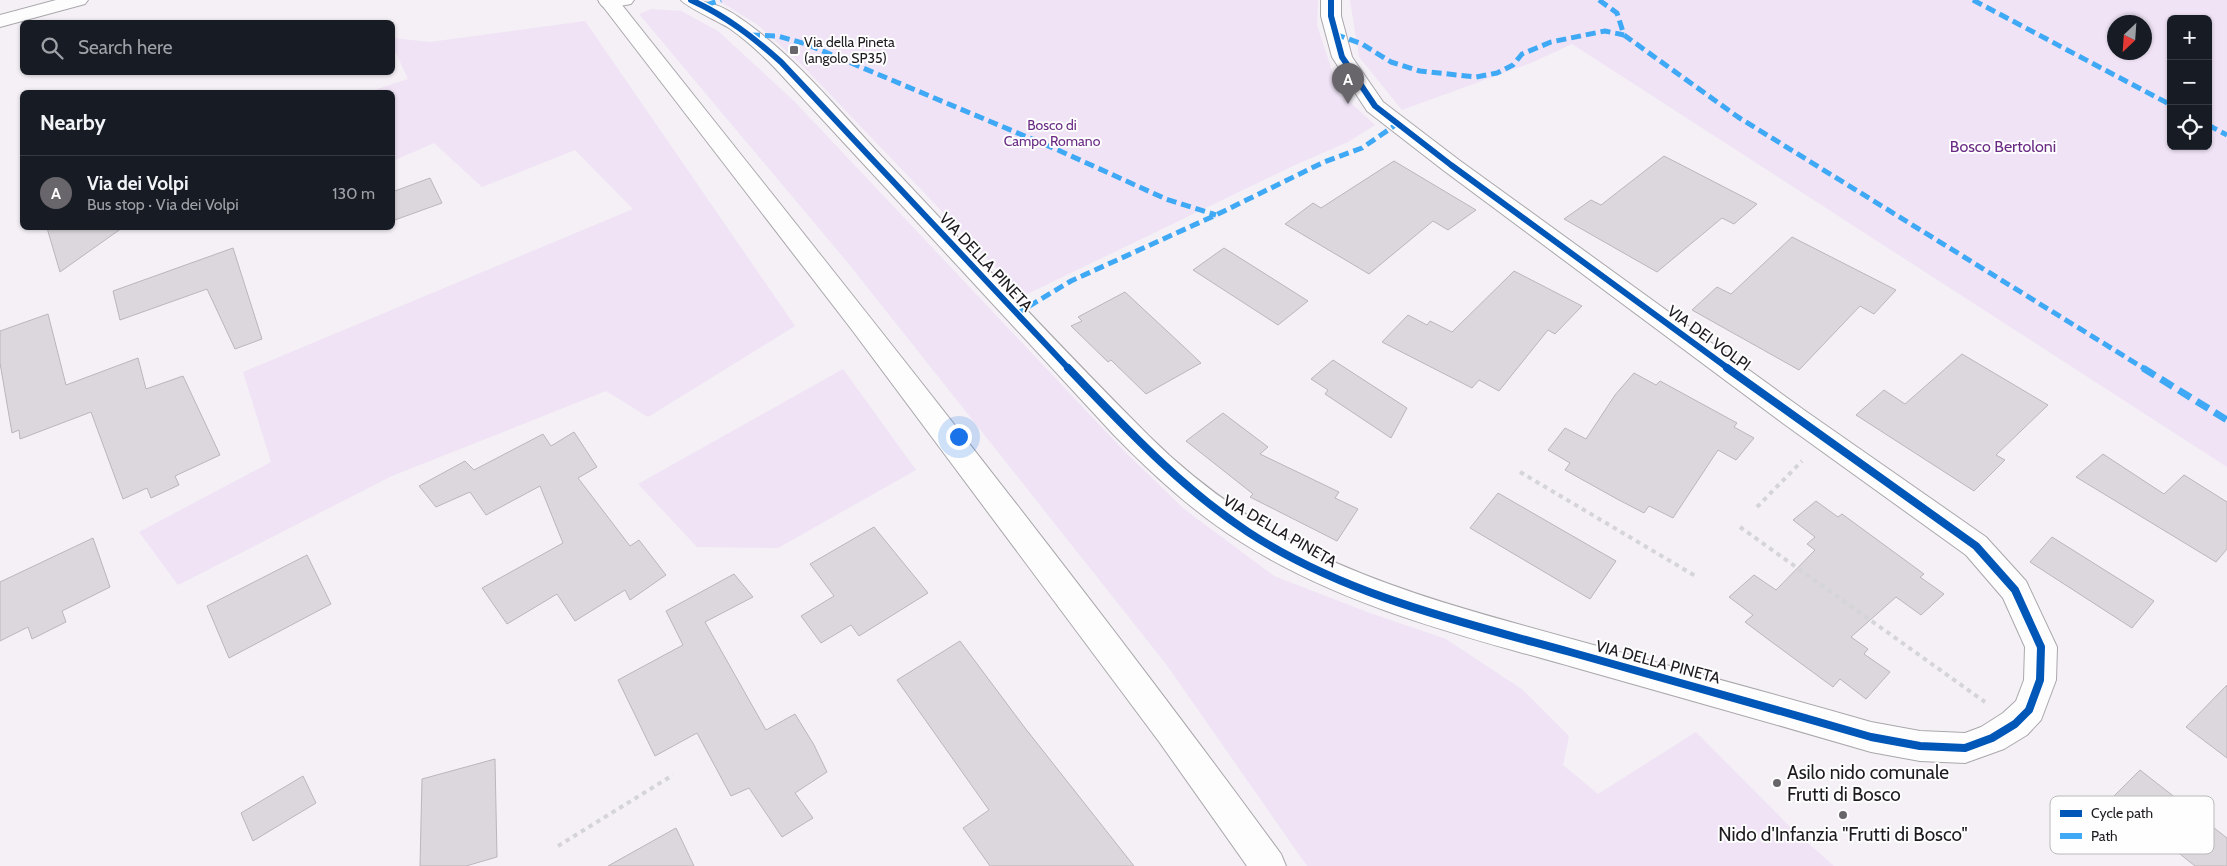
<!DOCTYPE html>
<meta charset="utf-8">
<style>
body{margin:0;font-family:Cabin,sans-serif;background:#242831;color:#f1f3f6}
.controls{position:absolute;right:15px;top:15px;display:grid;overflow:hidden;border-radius:8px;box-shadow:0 1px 4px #0004}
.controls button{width:45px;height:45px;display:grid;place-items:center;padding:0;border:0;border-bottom:1px solid #363941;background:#171b24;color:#f1f3f6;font:25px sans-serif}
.compass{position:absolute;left:2107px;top:15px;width:45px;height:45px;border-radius:50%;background:#171b24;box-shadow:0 1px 4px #0004;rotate:205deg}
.you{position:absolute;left:958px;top:436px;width:18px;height:18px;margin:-12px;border:4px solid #fff;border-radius:50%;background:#1a73e8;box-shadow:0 0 0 8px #1a73e833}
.badge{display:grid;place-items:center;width:32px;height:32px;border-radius:50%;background:#69666b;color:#fff;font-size:16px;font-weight:700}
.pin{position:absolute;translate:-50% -41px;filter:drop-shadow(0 1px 2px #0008)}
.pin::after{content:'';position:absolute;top:26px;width:18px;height:15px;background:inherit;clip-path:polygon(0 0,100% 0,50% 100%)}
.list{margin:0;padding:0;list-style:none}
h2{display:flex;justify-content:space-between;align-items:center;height:65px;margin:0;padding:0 20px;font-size:21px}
h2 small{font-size:16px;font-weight:400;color:#9ea1a6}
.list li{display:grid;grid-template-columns:32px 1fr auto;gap:15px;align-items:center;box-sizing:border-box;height:75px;padding:0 20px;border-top:1px solid #363941}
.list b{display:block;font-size:19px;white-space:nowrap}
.list p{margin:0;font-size:16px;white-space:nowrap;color:#9ea1a6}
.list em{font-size:16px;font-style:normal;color:#9ea1a6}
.icon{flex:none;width:28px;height:28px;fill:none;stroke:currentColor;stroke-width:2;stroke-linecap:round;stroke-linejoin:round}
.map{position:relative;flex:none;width:2227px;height:866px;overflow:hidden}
.search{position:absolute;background:#171b24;box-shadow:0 1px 4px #0004;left:20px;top:20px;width:375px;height:55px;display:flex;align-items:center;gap:12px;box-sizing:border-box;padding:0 18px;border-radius:8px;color:#9ea1a6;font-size:19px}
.panel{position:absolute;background:#171b24;box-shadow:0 1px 4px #0004;left:20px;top:90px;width:375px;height:140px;border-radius:8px}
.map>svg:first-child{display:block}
.green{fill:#efe3f5;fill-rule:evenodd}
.building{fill:#dbd7dc;stroke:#bab6bb}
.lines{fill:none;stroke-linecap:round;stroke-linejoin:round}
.minor-casing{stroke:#aaa7ab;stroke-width:2}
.primary-casing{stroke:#aaa7ab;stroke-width:2}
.path{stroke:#d5d4d6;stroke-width:4;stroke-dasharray:4.5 4.5;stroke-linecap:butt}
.minor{fill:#fdfdfe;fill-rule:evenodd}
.primary{fill:#fdfdfe;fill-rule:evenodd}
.quiet-far1{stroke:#3fa9f5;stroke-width:5;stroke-dasharray:10 5;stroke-linecap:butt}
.quiet{stroke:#3fa9f5;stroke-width:7;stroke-dasharray:14 7;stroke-linecap:butt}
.cycleway-far1-casing{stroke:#fefefe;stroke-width:9}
.cycleway-casing{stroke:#fefefe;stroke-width:11}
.cycleway-far1{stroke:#0057b8;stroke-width:6}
.cycleway{stroke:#0057b8;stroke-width:8}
.poi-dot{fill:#69666b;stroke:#fefefe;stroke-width:2}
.labels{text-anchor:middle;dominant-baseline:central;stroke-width:4;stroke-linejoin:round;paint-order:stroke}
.far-poi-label{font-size:14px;fill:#1e1b20;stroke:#fefefe;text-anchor:start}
.far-park-label{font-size:14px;fill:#692a84;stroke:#fefefe}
.park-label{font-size:16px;fill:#692a84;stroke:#fefefe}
.street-label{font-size:16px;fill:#1e1b20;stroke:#fefefe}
.near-poi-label{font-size:19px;fill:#1e1b20;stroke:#fefefe;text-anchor:start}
.key{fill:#fefefe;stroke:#bbbabb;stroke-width:1}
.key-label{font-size:14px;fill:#1e1b20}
</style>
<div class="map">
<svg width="2227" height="866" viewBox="0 0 2227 866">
<rect width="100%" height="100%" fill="#f4f0f6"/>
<g class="green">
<path d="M718 0H1318L1317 25 1339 92 1375 125 1348 142 1295 165 1023 296 802 65 758 25Z"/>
<path d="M1350 0H2227V467L1572 44 1531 63 1402 110 1359 57ZM2171 19H2208V146H2171ZM2114 22H2144V52H2114Z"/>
<path d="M651 9 681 11 718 31 794 101 1125 452 1184 509 1274 576 1367 612 1446 639 1523 690 1569 736 1563 765 1598 794 1696 732 1793 830 1834 866H1307L1166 664 848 263 639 14Z"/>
<path d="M585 21 795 326 648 417 606 391 392 476 178 585 139 532 271 462 243 372 633 209 575 150 482 187 434 143 393 161 392 92H368L408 79 393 47V38L430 42Z"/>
<path d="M843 369 916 470 778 548 697 547 638 484Z"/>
</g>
<g class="building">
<path d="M1664 156 1757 204 1734 224 1722 218 1657 272 1564 219 1591 200 1601 205Z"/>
<path d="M1394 161 1476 210 1448 230 1433 221 1369 274 1285 224 1313 203 1321 208Z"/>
<path d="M430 178 442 203 392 221V192Z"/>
<path d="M47 228H122L60 272Z"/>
<path d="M1792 237 1896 290 1874 314 1860 306 1799 370 1692 310 1717 287 1731 294Z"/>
<path d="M233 248 262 339 235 349 207 289 120 320 113 291Z"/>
<path d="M1224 248 1248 263 1308 301 1278 325 1193 270Z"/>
<path d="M1514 271 1582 306 1555 334 1548 330 1499 391 1479 380 1472 388 1382 342 1408 315 1427 325 1430 321 1452 332Z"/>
<path d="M1125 292 1182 345 1201 363 1146 394 1111 360 1108 362 1071 326 1082 321 1078 317Z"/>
<path d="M48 314 66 385 138 358 146 389 183 376 220 455 175 476 179 485 151 498 147 488 123 499 91 412 20 439 19 430 12 433 0 363V331Z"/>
<path d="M1962 354 2048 405 1996 455 2005 460 1974 491 1856 415 1884 390 1905 404Z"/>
<path d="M1333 360 1407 408 1391 438 1325 394 1328 390 1311 379Z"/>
<path d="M1634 373 1656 385 1660 381 1737 423 1734 427 1754 438 1736 460 1718 450 1673 518 1649 506 1644 513 1617 499 1565 470 1570 463 1548 450 1565 428 1586 439 1615 395Z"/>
<path d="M1223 413 1268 447 1260 454 1339 492 1335 498 1358 509 1337 541 1250 497 1253 494 1186 441Z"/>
<path d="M574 432 597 467 578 478 630 546 639 540 666 575 630 600 625 590 575 621 557 594 507 624 482 588 563 543 540 486 486 515 470 492 436 507 419 486 465 461 474 470 543 434 551 446Z"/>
<path d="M2103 454 2164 494 2184 475 2227 502V549L2216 562 2076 477Z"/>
<path d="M1498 493 1616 561 1590 599 1470 528Z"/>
<path d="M1816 501 1838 517 1842 514 1924 574 1920 577 1944 594 1921 615 1896 597 1851 637 1868 649 1864 654 1890 672 1866 699 1840 679 1833 687 1769 640 1745 622 1753 615 1729 597 1754 575 1776 590 1815 550 1807 544 1815 537 1793 520Z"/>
<path d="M874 527 928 593 859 636 851 625 821 643 801 616 834 596 810 564Z"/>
<path d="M2052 537 2154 601 2132 628 2030 562Z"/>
<path d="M93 538 110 587 62 611 66 622 32 639 28 627 0 641V582Z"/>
<path d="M307 555 331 604 229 658 207 606Z"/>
<path d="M734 574 753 597 705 622 766 730 795 714 814 745 827 772 795 793 813 818 782 837 749 788 731 796 697 733 655 756 618 680 683 645 666 611Z"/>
<path d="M960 641 1025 728 1134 866H990L963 828 989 810 897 680Z"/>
<path d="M2227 685V758L2186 727Z"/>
<path d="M495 759 497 857 466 866H420L422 779Z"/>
<path d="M2140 770 2227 838V866H2195L2111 799Z"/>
<path d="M303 776 316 803 253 841 241 813Z"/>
<path d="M676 828 694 866H608Z"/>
</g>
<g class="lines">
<g class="minor-casing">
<g id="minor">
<path d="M56 0H88L85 4 0 27V15Z"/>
<path d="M601 0H634L631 4 609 8 602 6 599 2Z"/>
<path d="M681 0C710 0 724 6 747 23 801 62 844 117 890 165 976 256 1061 348 1149 436 1276 562 1413 595 1579 641 1676 668 1774 694 1871 722L1920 731 1965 733 1981 727 2003 713 2016 701 2024 680 2025 647 2003 598 1966 555 1784 424 1443 170 1367 111 1332 57 1321 16V0H1341V16L1352 57 1383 102 1459 160 1804 410 1986 537 2026 581 2057 647 2056 680 2041 720 2027 735 2004 749 1965 763 1920 761 1871 752C1772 723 1672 695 1573 667 1459 635 1342 606 1241 542 1193 512 1152 474 1113 434L774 67C760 53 745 39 729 28 718 21 686 7 681 0Z"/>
</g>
</g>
<g class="primary-casing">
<path id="primary" d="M598 0H618C842 282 1068 563 1281 854L1286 866H1247L1160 743 852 330Z"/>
</g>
<g class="path">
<path d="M1520 472 1697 577"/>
<path d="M1757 507 1802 461"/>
<path d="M1740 527 1985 702"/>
<path d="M558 846 673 775"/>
</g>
<use href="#minor" class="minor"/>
<use href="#primary" class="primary"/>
<g class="quiet-far1">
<path d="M1599 0 1617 13 1624 35 1738 117 2145 369"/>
<path d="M1973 0 2171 105"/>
<path d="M706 5 721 0"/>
<path d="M1335 34 1362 44 1391 62 1420 71 1476 77 1497 73 1513 65 1522 54 1551 42 1605 31 1624 35"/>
<path d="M750 35 778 36 806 44 1058 150 1166 199 1216 215"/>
<path d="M2208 125 2227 135"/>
<path d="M1016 314 1071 281 1216 215 1324 162 1362 148 1397 124"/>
</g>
<path class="quiet" d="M2143 368 2227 420"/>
<g class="cycleway-far1-casing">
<g id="cycleway-far1">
<path d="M691 0C726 16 753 37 781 62L1069 369"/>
<path d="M1331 0V16L1342 57 1375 106 1451 165 1729 369"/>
</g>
</g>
<g class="cycleway-casing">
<path id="cycleway" d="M1068 368C1125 427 1179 486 1248 532 1344 595 1461 622 1570 652 1671 680 1771 708 1871 737L1920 746 1965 748 1992 738 2015 724 2029 710 2040 680 2041 647 2015 590 1976 546 1727 368"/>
</g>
<use href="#cycleway-far1" class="cycleway-far1"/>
<use href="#cycleway" class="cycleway"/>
</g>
<g class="poi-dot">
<rect x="789" y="45" width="10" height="10" rx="2.5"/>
<circle cx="1777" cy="783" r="5"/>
<circle cx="1843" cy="815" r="5"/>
</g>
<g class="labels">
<g class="far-poi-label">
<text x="804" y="42">Via della Pineta<tspan x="804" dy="16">(angolo SP35)</tspan></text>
</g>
<g class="far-park-label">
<text x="1052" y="125">Bosco di<tspan x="1052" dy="16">Campo Romano</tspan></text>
</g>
<g class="park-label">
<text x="2003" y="146">Bosco Bertoloni</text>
</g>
<g class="street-label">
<text transform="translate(986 262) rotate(47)">VIA DELLA PINETA</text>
<text transform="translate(1709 338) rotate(36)">VIA DEI VOLPI</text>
<text transform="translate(1280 531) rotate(30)">VIA DELLA PINETA</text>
<text transform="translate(1658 662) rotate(15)">VIA DELLA PINETA</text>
</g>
<g class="near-poi-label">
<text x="1787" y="772">Asilo nido comunale<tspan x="1787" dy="22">Frutti di Bosco</tspan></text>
<text x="1843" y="834" text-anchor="middle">Nido d'Infanzia "Frutti di Bosco"</text>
</g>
</g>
<rect x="2050" y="796" width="164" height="58" rx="8" class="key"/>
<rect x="2060" y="810" width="22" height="7" fill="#0057b8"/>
<rect x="2060" y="833" width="22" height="6" fill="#3fa9f5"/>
<g class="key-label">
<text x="2091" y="818">Cycle path</text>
<text x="2091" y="841">Path</text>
</g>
</svg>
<div class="controls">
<button>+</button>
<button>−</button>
<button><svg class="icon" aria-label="locate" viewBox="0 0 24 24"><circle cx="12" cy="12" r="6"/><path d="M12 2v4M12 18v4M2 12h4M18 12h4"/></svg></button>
</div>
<svg class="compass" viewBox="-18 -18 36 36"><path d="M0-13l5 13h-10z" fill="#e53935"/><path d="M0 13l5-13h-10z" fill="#9ea1a6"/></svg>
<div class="you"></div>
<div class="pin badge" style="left:1348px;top:104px">A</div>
<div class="search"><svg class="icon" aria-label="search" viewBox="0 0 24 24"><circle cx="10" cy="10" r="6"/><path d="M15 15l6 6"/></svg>Search here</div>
<section class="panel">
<h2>Nearby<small></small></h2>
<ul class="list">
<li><span class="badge">A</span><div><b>Via dei Volpi</b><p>Bus stop · Via dei Volpi</p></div><em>130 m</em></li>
</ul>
</section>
</div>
